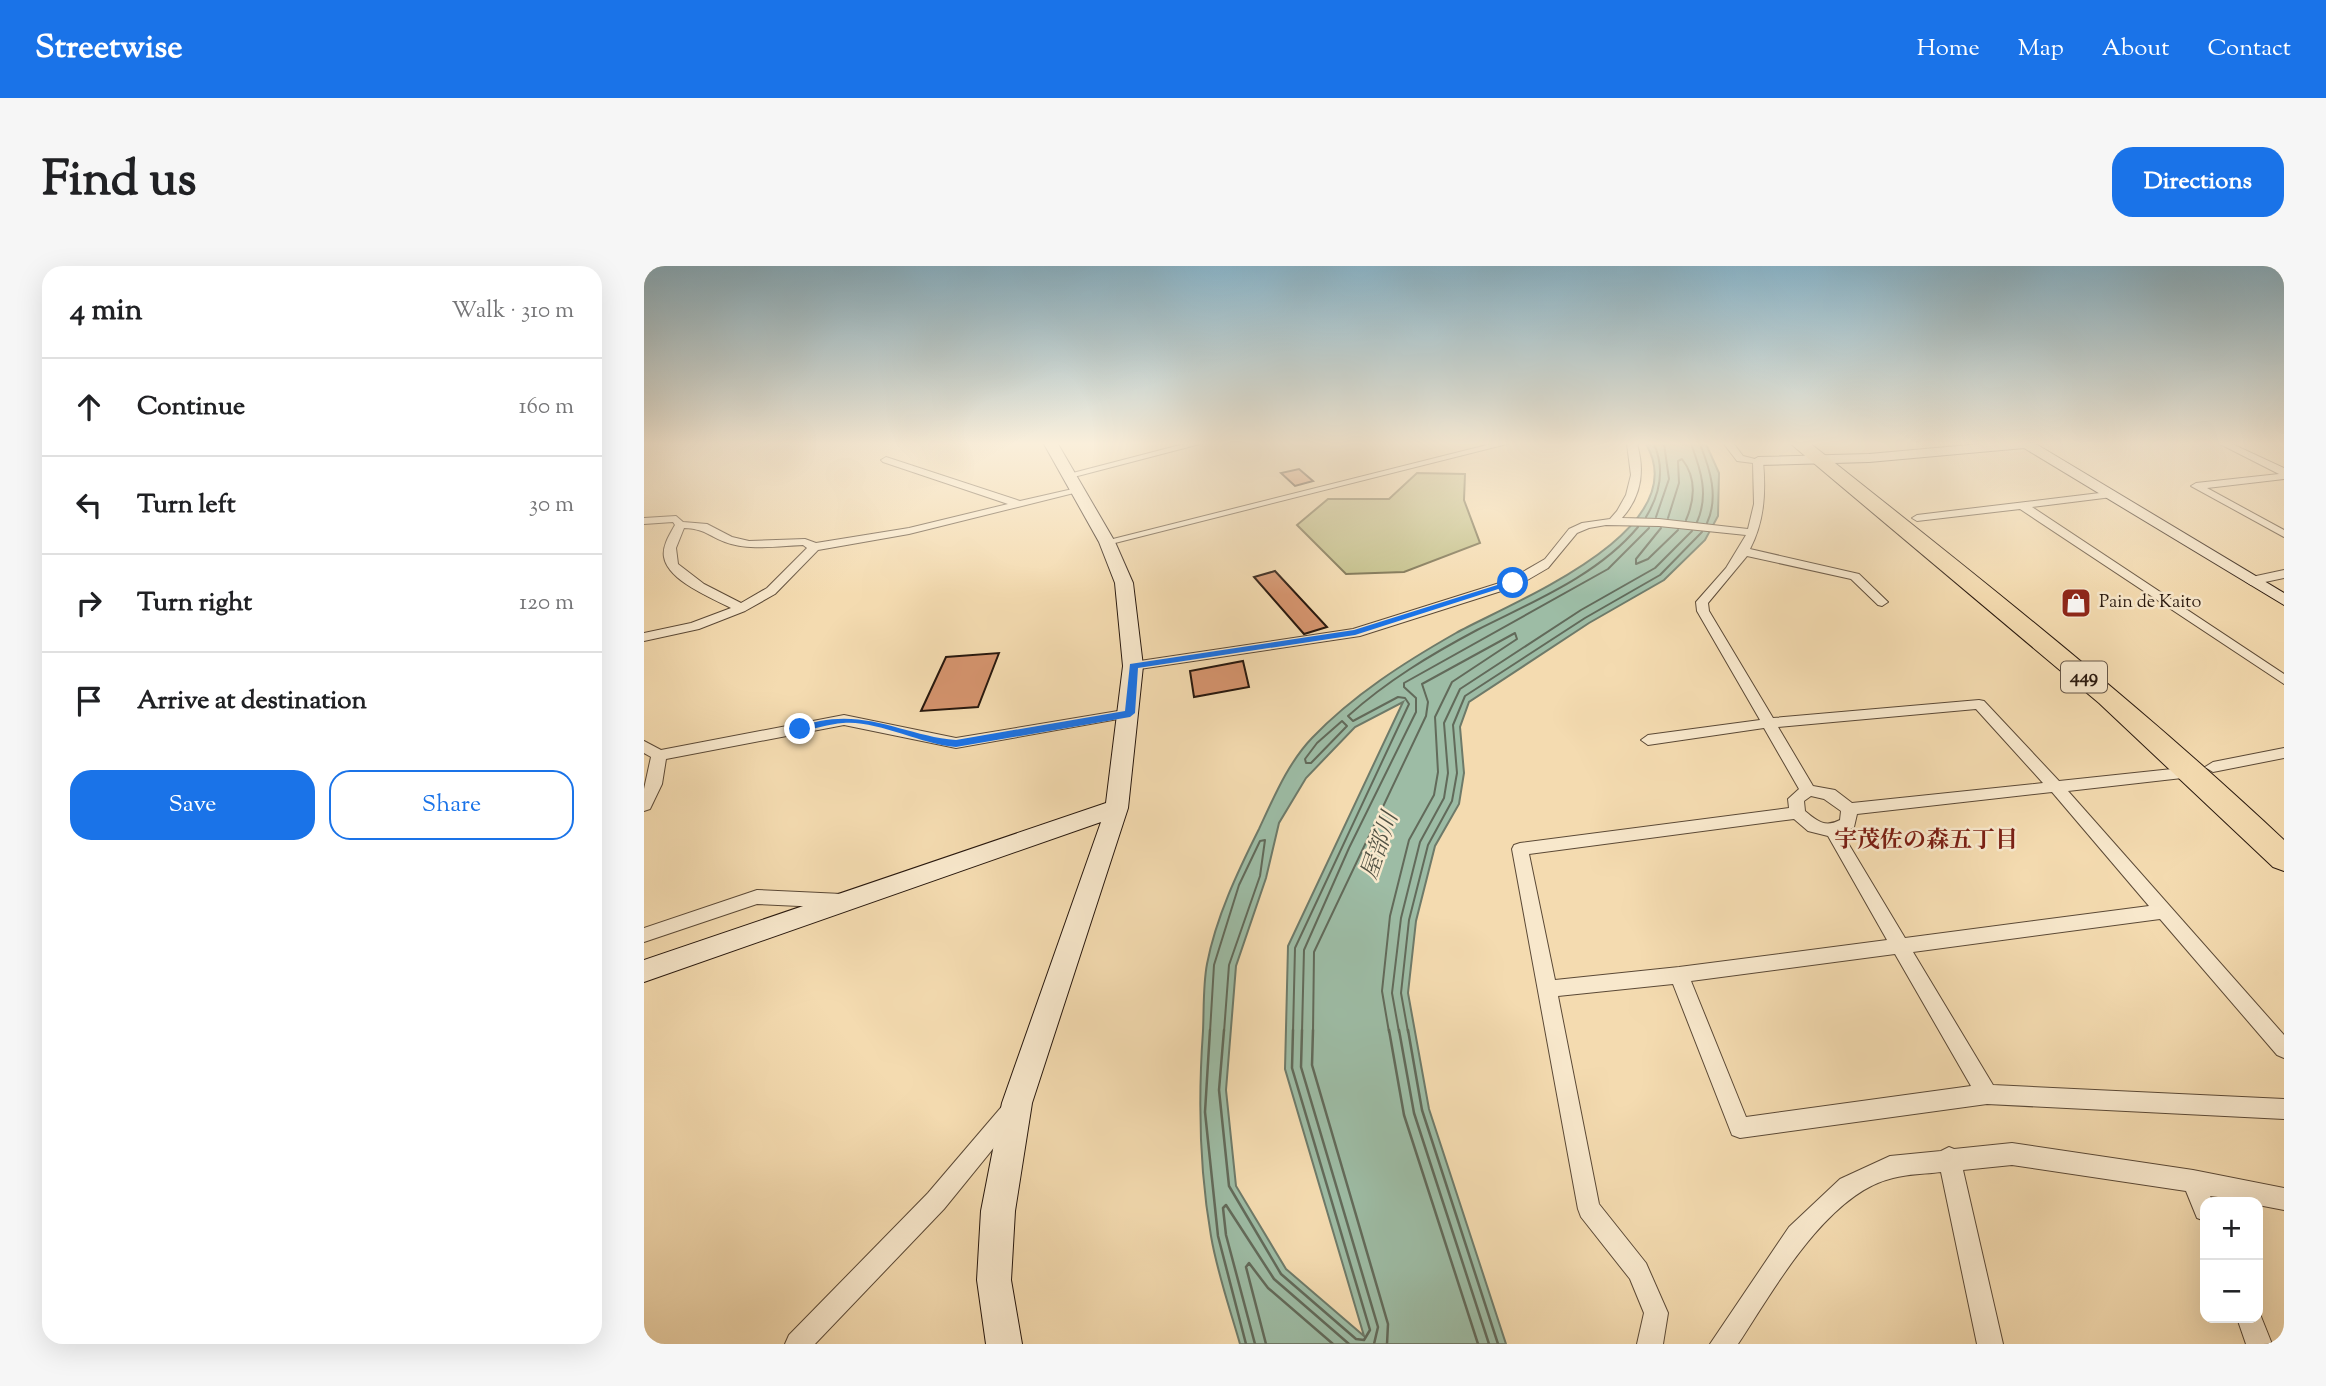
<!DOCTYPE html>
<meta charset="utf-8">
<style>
body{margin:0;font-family:"Sorts Mill Goudy","Noto Serif JP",serif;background:#f6f6f6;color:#202124}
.controls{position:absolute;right:21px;bottom:21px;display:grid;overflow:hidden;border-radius:14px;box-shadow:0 7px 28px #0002}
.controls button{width:63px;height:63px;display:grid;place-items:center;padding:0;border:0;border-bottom:2px solid #e0e0e0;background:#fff;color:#202124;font:35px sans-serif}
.stop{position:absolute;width:21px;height:21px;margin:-16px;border:5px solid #1a73e8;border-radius:50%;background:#fff}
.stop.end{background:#1a73e8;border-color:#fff;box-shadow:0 2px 7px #0008}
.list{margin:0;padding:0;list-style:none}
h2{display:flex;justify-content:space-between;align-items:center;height:91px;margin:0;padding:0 28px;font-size:30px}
h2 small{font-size:23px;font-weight:400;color:#757577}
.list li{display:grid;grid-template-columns:46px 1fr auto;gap:21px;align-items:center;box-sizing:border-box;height:98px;padding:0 28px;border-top:2px solid #e0e0e0}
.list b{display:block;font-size:26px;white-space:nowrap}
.list em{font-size:23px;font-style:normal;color:#757577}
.actions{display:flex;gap:14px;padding:21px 28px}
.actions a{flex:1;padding:16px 0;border:2px solid #1a73e8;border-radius:21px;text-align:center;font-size:24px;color:#1a73e8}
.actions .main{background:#1a73e8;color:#fff}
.icon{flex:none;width:38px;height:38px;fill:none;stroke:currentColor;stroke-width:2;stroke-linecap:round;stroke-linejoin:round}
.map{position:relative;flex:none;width:1640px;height:1078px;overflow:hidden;border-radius:21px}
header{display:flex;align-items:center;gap:42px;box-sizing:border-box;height:98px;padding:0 35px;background:#1a73e8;color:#fff}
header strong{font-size:33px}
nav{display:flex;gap:38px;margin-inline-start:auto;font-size:24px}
.intro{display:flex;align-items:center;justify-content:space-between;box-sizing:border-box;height:168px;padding:0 42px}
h1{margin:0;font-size:49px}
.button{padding:18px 32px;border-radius:21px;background:#1a73e8;color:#fff;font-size:24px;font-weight:700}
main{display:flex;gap:42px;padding:0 42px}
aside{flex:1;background:#fff;border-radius:21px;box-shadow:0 7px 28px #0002}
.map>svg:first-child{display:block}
.green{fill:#c1be87;stroke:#746b4a;stroke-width:2}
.water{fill:#9dbca5;stroke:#6e7a69;stroke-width:2;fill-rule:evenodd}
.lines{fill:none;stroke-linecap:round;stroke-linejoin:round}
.shore-far1{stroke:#626a5a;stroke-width:2}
.shore{stroke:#626a5a;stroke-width:2.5}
.building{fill:#d5946e;stroke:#28180e;stroke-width:2}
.street-casing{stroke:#5b4936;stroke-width:2}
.secondary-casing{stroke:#28180e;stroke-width:2}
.highway-casing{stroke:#28180e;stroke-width:2}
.street{fill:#f8e8cc;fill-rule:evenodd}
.secondary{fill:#f8e8cc;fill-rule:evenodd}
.highway{fill:#f4dbb0;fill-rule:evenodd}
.route{fill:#1a73e8}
.labels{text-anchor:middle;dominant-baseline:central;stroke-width:5;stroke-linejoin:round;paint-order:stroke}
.far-poi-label{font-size:18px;fill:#28180e;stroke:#f8e8cc;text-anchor:start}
.shield{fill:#f8e8cc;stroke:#665647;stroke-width:2}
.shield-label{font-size:19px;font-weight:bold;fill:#28180e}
.neighbourhood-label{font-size:23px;font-weight:bold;fill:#7a1f14;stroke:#f8e8cc}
.water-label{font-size:23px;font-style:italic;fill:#515143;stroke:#f8e8cc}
</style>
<header>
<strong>Streetwise</strong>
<nav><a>Home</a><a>Map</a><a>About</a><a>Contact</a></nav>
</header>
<div class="intro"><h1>Find us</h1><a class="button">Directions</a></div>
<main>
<aside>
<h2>4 min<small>Walk · 310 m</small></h2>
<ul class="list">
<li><svg class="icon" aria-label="ahead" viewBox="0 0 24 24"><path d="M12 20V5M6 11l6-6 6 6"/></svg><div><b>Continue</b></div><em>160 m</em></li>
<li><svg class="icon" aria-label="left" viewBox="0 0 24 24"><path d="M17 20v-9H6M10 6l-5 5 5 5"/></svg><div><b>Turn left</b></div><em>30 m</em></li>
<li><svg class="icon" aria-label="right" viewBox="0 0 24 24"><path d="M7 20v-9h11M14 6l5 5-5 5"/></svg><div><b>Turn right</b></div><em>120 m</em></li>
<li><svg class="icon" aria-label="arrive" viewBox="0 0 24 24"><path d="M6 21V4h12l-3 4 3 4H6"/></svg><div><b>Arrive at destination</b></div></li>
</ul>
<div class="actions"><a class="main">Save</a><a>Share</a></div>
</aside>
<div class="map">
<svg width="1640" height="1078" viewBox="0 0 1640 1078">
<rect width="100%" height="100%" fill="#f4dbb0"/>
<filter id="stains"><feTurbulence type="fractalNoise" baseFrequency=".00286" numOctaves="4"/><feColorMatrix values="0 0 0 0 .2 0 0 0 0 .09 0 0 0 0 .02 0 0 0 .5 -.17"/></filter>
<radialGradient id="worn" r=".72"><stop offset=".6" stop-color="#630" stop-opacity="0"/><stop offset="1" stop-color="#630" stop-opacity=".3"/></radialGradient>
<path class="green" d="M773 207 821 208 820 234 836 277 760 306 702 308 653 259 684 233H745Z"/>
<path class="water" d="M1002 178H1062L1075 207 1074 250 1061 274 1020 314 945 357 825 436 816 461 820 507 815 538 791 580 772 655 764 727 785 843 862 1078H596C586 1043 573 1006 567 970 555 901 554 835 559 765 560 743 559 719 563 698 572 651 594 605 615 563 630 531 644 497 668 472 709 429 761 396 812 367 866 337 1053 265 1002 178ZM759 436 644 680 641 803 720 1070 642 1003 592 920 582 824 592 700 622 612 635 557 662 512 711 461Z"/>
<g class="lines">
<g class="shore-far1">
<path d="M1047 178C1057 204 1065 229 1053 256"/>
<path d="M1056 178C1066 203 1075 231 1063 257"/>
<path d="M1002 251C1016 228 1021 203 1010 178"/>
<path d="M1012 251 1025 213 1020 178"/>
<path d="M1024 252 1035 217 1034 195 1038 193C1052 211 1051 233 1042 254"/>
<path d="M1017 262 992 293V298L1004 293 1034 264"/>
<path d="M698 455 703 460 667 497H662L661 493 673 477Z"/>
<path d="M566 766 570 699 595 619 616 575 621 574 616 610 585 699 580 766"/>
<path d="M649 766 651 682 765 438 761 432 754 431 709 455 704 450C743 415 786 389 833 364 888 336 953 310 994 261"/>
<path d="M658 766 660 684 705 582 772 446V432L760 421V417L964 303 1005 262"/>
<path d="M669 766 670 686 782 450 784 436 778 418 871 367 873 373 808 416 791 451 794 506 790 529 765 574 746 650 738 725 745 766"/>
<path d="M755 766 748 727 757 652 776 576 800 532 804 507 800 457 816 423 937 344 1011 302 1048 265"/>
<path d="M764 766 757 727 765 654 784 579 808 535 813 507 809 459 821 430 941 352 1016 309 1058 266"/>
</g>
<g class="shore">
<path d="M566 764 561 846 574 970 602 1078"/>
<path d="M580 764 575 824 585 920 637 1008 712 1073 720 1074 726 1064 648 802 649 764"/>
<path d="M658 764 657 801 734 1061 730 1078"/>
<path d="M669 764 668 799 744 1058 743 1078"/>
<path d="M745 764 760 849 834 1078"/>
<path d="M755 764 770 847 845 1078"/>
<path d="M764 764 778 844 854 1078"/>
<path d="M611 1078 582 969 579 942 582 939 630 1013 705 1078"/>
<path d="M622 1078 602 1001 605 997 624 1022 689 1078"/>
</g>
</g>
<g class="building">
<path d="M655 203 669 215 651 220 637 207Z"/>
<path d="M631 305 683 361 660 368 610 311Z"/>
<path d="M355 387 334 441 277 445 302 391Z"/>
<path d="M599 395 605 421 550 431 546 405Z"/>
</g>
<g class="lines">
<g class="street-casing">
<g id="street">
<path d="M540 178H556L426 212 421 209Z"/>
<path d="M847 178H863L463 279 457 276Z"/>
<path d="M983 178H993C1001 205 997 231 978 252L1015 253 1104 263 1110 238 1109 197 1093 195 1080 178H1090L1099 190 1119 195C1122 228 1120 256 1106 283L1215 308 1244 336 1238 340 1234 339 1207 313 1103 290 1064 337 1065 345 1129 452 1335 434 1340 435 1415 515 1547 501 1555 506 1547 511 1424 525 1640 769V792L1633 789 1516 653 1269 686 1349 819 1640 833V853L1343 838 1096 872 1088 869 1029 718 914 730 955 938 1002 997 1024 1047 1019 1078H993L1000 1047 986 1013 937 951 934 943 868 583 870 579 876 577 1145 542 1144 533 1155 523 1120 462 1004 479 997 474 1004 469 1116 454 1053 345 1052 336 1082 302 1102 269 1015 260 962 259 945 262 933 267 904 302 873 320 716 370 489 404 482 400 489 396 709 363 865 314 901 293 925 263 938 257 966 253 973 245 982 229 987 209ZM1332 443 1399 517 1208 537 1191 524 1169 520 1134 461ZM1408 526 1505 640 1261 672 1198 567 1210 561 1213 548ZM1167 530 1180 533 1197 545 1196 554C1181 562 1173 555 1161 545L1160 535ZM1150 553 1164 565 1184 570 1243 674 1035 701 911 714 885 588ZM1251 688 1327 820 1102 851 1047 715Z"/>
<path d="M1576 178H1588L1640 202V213L1563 222 1640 264V271L1547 220 1552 217 1635 208Z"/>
<path d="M242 191 376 235 433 222 438 225 265 268 174 284 131 328 101 345 55 363 0 375V367L47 357 87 342C68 332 24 315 20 291 18 280 26 268 31 259L29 256 0 258V252L32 250 39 256 63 258 88 271 105 275 161 273 172 277 265 262 364 238 239 196 237 194ZM40 262C61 263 63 269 81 276 105 285 134 280 159 279L163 282 123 322 97 337 60 318 34 298 32 282Z"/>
<path d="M1464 226 1469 229 1468 231 1388 241 1640 408V418L1376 243 1273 255 1268 252 1273 249Z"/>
<path d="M1640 304V312L1607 319 1601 315 1603 312Z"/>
<path d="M486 443 491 444 493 447 491 450 312 482 200 459 22 493 18 518 6 543 0 545V523L7 491 0 487V475L17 484 200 449 312 472Z"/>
<path d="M1640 482V492L1569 506 1561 501 1569 496Z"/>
<path d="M113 624 198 628 204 630 207 635 204 640 198 642 113 638 0 676V662Z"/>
<path d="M367 835 374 838 378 845 374 852 300 943 171 1078H141L145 1069 284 927 360 838Z"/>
<path d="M1368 877 1549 904 1640 922V944L1614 939V936L1566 930 1569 936H1561V955L1553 952 1542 925 1368 899 1319 904 1359 1078H1333L1297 906C1281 908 1264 908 1249 912 1183 927 1129 1025 1094 1078H1066L1145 961 1196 913 1246 890 1297 885 1305 881 1310 883Z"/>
<path d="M1614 1043 1628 1078H1602L1593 1052H1614Z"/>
</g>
</g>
<g class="secondary-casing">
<g id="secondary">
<path d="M400 178H414L471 276 489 317 499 400 484 542 388 837 371 945 367 1014 378 1078H342L333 1014 337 945 358 837 457 556 0 716V694L462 537 479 400 471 317 455 276Z"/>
<path d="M1336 178H1392L1640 327V339L1380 182 1225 196 1114 199 1107 195 1114 191 1225 188Z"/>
</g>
</g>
<g class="highway-casing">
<path id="highway" d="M1147 178H1167C1328 306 1490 433 1640 574V605L1629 601 1455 437Z"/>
</g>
<use href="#street" class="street"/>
<use href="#secondary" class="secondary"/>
<use href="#highway" class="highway"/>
</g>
<linearGradient id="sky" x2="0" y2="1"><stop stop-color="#8ab7cd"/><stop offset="0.54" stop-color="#faefdb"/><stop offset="1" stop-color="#faefdb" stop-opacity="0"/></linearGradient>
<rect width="1640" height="329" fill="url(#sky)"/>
<path class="route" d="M866 315 873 317 711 369 494 402 491 447 486 451 312 481C276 478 233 454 199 457 185 458 170 463 156 466L151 463C157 458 168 457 176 455 226 445 264 470 312 474L481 445 486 398 710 364Z"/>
<defs>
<g id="shop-square" transform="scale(1.575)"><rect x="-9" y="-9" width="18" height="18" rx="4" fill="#8f2418" stroke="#f8e8cc"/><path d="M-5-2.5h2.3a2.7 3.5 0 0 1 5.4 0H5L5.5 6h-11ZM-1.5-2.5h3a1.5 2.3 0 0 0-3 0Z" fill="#fff"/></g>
</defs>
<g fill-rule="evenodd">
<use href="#shop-square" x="1432" y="337"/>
</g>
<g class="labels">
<g class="far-poi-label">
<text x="1455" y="337">Pain de Kaito</text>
</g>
<rect class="shield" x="1417" y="395.5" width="46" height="31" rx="5"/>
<g class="shield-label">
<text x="1440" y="411">449</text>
</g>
<g class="neighbourhood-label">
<text x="1282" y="575">宇茂佐の森五丁目</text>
</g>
<g class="water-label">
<text transform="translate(737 580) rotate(-71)">屋部川</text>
</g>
</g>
<rect width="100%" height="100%" filter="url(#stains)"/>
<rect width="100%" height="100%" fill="url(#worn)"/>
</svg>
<div class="controls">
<button>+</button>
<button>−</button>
</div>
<div class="stop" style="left:869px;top:317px"></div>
<div class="stop end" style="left:156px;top:463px"></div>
</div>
</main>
